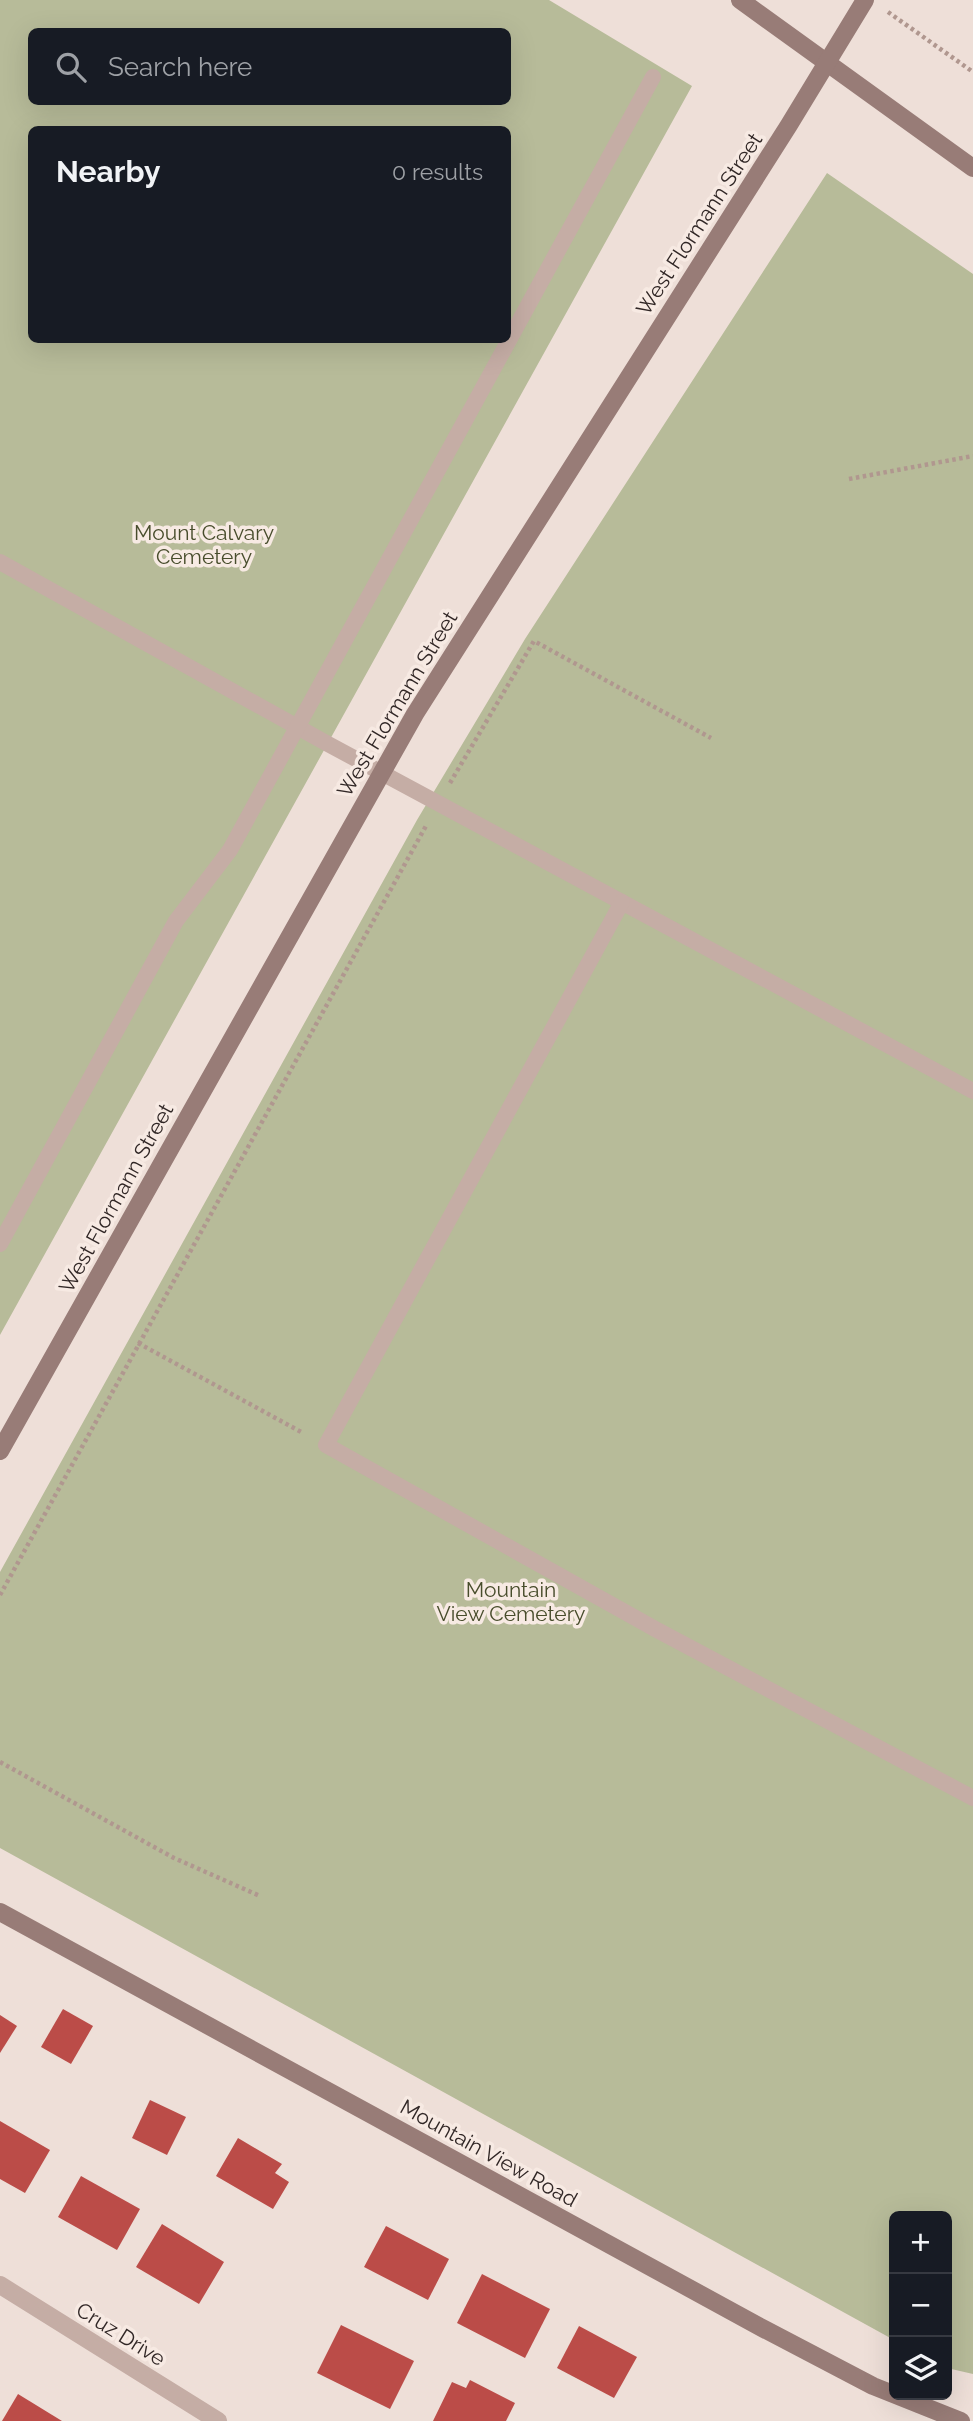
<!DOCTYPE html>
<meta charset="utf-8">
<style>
body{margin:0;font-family:Raleway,sans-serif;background:#242831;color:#f1f3f6}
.controls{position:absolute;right:21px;bottom:21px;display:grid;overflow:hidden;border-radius:10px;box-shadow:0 7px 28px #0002}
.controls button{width:63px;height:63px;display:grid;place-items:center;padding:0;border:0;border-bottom:2px solid #363941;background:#171b24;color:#f1f3f6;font:35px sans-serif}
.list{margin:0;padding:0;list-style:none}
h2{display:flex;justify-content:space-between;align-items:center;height:91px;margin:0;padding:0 28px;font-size:30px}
h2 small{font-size:23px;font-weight:400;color:#9ea1a6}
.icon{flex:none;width:38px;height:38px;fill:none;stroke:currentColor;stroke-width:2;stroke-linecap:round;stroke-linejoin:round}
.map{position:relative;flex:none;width:973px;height:2421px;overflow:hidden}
.search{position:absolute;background:#171b24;box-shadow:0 7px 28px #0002;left:28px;top:28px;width:483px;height:77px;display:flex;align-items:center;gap:18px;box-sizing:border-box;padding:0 24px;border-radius:10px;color:#9ea1a6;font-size:26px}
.panel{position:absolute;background:#171b24;box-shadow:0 7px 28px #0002;left:28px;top:126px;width:483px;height:217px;border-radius:10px}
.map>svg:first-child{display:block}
.green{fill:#b7bb99;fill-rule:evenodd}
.building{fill:#bb4c48}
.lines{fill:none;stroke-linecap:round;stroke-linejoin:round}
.path{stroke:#b0978f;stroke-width:4.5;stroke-dasharray:3.5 3.5;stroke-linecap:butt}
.lane{stroke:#c5ada5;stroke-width:16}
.street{stroke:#c5ada5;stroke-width:18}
.secondary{stroke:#987c77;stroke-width:18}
.labels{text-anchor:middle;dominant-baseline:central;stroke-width:7;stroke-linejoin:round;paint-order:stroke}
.street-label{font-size:21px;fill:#312726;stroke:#f7eae3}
.park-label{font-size:21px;fill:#484d2c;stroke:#f7eae3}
</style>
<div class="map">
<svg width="973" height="2421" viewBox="0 0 973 2421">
<rect width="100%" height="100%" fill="#eedfd8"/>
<g class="green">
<path d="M0 0H549L692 86 0 1335ZM32 32H508V102H32ZM32 130H508V340H32Z"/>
<path d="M827 173 973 274V2374L947 2368V2216H894V2340L0 1848V1572L417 820 525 639Z"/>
</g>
<g class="building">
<path d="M63 2009 93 2026 71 2064 41 2047Z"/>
<path d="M0 2015 17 2026 0 2053Z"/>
<path d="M150 2100 186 2117 167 2155 132 2138Z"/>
<path d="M0 2121 50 2150 25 2193 0 2179Z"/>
<path d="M238 2138 282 2164 275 2173 289 2182 273 2209 216 2176Z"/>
<path d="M81 2176 140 2209 117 2250 58 2217Z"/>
<path d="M162 2224 224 2262 199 2304 136 2267Z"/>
<path d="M386 2226 449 2259 428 2300 364 2267Z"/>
<path d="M482 2274 550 2309 525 2358 457 2323Z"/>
<path d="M341 2325 414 2361 390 2409 317 2373Z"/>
<path d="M579 2326 637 2357 614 2398 557 2368Z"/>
<path d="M470 2380 515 2403 506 2421H433L452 2382 466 2388Z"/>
<path d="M18 2394 62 2421H2Z"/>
</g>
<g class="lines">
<g class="path">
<path d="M888 12 973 72"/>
<path d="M849 479 973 456"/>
<path d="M450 783 534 641 711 738"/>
<path d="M138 1343 303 1433"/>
<path d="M0 1595 427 824"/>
<path d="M0 1762 174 1858 260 1896"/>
</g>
<g class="lane">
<path d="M0 562 328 744 973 1091"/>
<path d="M622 902 326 1445 657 1630 973 1798"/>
<path d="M0 1244 176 921 230 850 653 77"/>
</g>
<path class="street" d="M0 2285 218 2421"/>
<g class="secondary">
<path d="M740 0 973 168"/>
<path d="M0 1451 415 714 789 125 865 0"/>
<path d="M0 1912 764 2329 873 2386 961 2421"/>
</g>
</g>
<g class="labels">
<g class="street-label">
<text transform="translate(699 224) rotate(-57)">West Flormann Street</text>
<text transform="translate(397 704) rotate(-59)">West Flormann Street</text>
<text transform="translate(116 1198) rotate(-61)">West Flormann Street</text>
<text transform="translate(489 2153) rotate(29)">Mountain View Road</text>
<text transform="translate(121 2334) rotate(32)">Cruz Drive</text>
</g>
<g class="park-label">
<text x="204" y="532">Mount Calvary<tspan x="204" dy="24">Cemetery</tspan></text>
<text x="511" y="1589">Mountain<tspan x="511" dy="24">View Cemetery</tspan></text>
</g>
</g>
</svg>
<div class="controls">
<button>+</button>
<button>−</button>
<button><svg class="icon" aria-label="layers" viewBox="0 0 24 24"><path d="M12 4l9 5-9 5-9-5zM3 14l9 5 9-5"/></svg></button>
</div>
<div class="search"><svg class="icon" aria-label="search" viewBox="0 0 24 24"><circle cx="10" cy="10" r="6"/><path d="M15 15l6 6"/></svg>Search here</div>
<section class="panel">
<h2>Nearby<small>0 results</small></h2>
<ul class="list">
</ul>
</section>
</div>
